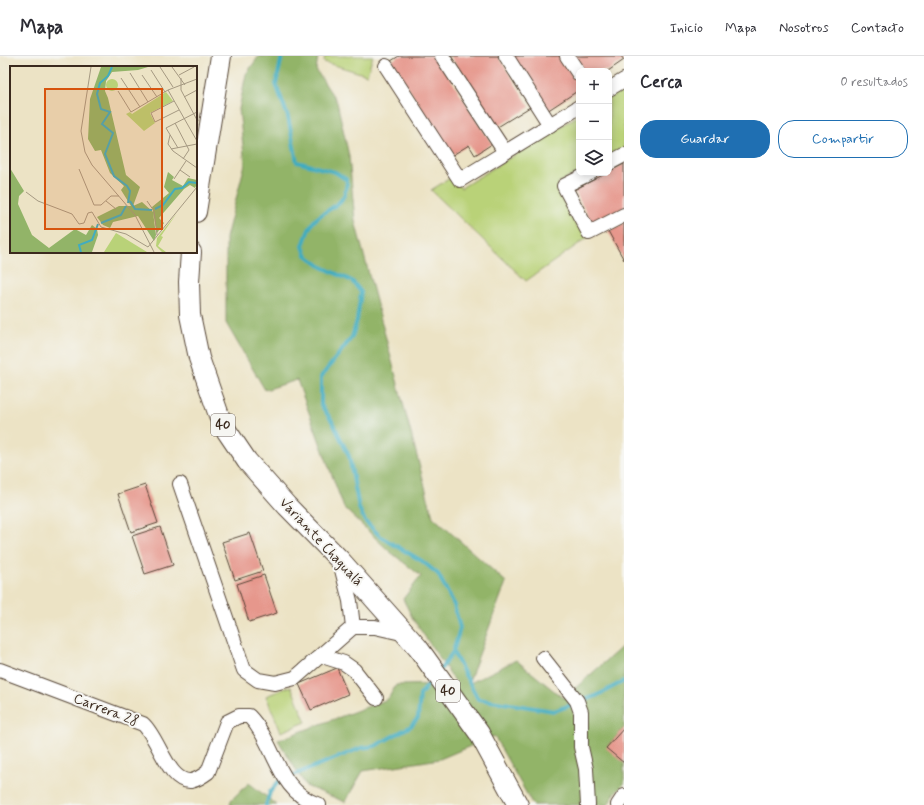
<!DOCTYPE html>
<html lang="es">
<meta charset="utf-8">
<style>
body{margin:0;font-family:Mynerve,sans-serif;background:#f2f2f3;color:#2b2b33}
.controls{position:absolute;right:12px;top:12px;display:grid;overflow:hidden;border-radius:8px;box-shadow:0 2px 10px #0003}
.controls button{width:36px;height:36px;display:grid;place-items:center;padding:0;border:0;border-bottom:1px solid #e1e1e2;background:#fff;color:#2b2b33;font:20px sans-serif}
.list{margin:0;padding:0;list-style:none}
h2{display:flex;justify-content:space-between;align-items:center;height:52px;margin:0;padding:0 16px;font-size:17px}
h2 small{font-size:13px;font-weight:400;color:#7c7c81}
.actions{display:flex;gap:8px;padding:12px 16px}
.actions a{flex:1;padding:9px 0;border:1px solid #1f6fb2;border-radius:16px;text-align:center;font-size:14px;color:#1f6fb2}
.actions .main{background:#1f6fb2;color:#fff}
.icon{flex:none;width:22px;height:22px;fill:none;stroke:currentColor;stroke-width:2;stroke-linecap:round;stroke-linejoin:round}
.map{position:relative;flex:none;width:624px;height:749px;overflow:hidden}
header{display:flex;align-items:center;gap:24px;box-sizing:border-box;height:56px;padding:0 20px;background:#fff;border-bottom:1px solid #e1e1e2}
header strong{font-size:19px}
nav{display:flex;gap:22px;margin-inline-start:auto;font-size:14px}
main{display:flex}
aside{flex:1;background:#fff}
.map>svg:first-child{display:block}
.green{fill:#b9d278;stroke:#7a7e4b}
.forest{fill:#92b468;stroke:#666f43}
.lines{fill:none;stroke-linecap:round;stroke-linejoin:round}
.stream{stroke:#41acc0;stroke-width:4}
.building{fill:#e6978c}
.minor-casing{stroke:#564637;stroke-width:16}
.highway-casing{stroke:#564637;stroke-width:22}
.minor{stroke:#fff;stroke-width:14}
.highway{stroke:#fff;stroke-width:20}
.labels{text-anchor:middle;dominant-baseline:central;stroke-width:4;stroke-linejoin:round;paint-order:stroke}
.shield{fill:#f6f6f2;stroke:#73675e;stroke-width:1}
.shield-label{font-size:13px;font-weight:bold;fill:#3b2a1e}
.street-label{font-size:14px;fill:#3b2a1e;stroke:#f6f6f2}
.inset-river{fill:none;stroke:#41acc0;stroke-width:2}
.inset-road{fill:none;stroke:#a59982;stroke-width:1}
.view{fill:#d7540e;fill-opacity:0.15;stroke:#d7540e;stroke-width:2}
.inset-edge{fill:none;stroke:#3b2a1e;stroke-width:2}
</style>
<header>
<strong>Mapa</strong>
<nav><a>Inicio</a><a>Mapa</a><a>Nosotros</a><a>Contacto</a></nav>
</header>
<main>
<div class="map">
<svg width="624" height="749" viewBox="0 0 624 749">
<rect width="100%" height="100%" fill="#f6f6f2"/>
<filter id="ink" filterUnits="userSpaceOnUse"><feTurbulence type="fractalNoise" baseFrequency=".025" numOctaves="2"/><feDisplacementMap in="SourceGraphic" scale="8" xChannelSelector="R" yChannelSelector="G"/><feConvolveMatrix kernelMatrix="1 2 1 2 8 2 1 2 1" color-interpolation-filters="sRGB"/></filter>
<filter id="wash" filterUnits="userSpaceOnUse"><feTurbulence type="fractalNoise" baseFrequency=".012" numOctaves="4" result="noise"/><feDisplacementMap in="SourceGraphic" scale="16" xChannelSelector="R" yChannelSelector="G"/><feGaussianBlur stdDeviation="0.9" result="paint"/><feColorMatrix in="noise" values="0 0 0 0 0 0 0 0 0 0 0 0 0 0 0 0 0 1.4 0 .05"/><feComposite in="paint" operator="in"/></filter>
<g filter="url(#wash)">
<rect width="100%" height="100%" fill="#ece3c5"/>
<g class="green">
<path d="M325 0H373L367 19 324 6Z"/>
<path d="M624 31V93L609 101V40Z"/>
<path d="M579 59V116L558 127 587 182 526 225 431 134 452 121 461 132Z"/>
<path d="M291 630 306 666 281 676 266 640Z"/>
</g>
<g class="forest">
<path d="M259 0H318L316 14 337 46 349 100 355 165 433 461 506 526 468 628 516 604 563 642 567 639 574 646 585 749H533L494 680 440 703 363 715 345 746 306 730 278 684 388 643 396 629 457 628 413 563 403 543 421 520 389 495 344 452 297 324 265 334 226 267V182L245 108 239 53 246 18Z"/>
<path d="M624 589V672L607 691 624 707V728L615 737 608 749H592L573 634Z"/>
<path d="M249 727 277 749H230L231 744Z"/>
</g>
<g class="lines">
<g class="stream">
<path d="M282 0 276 28 288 61 297 106 335 116 347 124C346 152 330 149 315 164 309 169 306 182 303 190L306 199 322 211 352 225 361 236 357 264 352 281 321 321V349L332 365 349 400 359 452 365 465 381 481 422 505 438 518 454 549 460 572 453 596 440 614"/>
<path d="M453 596 478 643 554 655 596 640 624 625"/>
<path d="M266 749 270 736 279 725 361 692 375 690 411 670 418 662 420 639 433 622"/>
</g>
</g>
<g id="blocks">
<g class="building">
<path d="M399 0H436L492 88 475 99 469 89 451 100 391 5Z"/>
<path d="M450 0H498L530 51 496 72Z"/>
<path d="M512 0H560L579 29V34L547 55Z"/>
<path d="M573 0H621L624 4 608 15H583Z"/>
<path d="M624 108V154L593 170 574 134Z"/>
<path d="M624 167V204L608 175Z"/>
<path d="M145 429 158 467 131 476 118 438Z"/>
<path d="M160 471 173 509 145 518 132 480Z"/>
<path d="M250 477 263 515 235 524 222 486Z"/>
<path d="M264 519 277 557 249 566 237 528Z"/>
<path d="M337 612 348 638 311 654 299 628Z"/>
<path d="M624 672V707L606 692Z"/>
</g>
</g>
</g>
<g filter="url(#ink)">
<use href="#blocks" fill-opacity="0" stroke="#564637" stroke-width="1"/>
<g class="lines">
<g class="minor-casing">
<g id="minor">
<path d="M442 0 505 96"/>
<path d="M506 0 550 69"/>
<path d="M567 0 579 18"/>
<path d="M386 10 460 124 579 51"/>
<path d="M609 33 624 24"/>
<path d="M609 107 624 99"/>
<path d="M590 117 564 130 589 177 624 159"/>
<path d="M180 428 244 614 258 624 275 627 295 622 353 571H375L406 578"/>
<path d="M340 506 350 545 353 571"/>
<path d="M322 600 344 607 354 614 376 642"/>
<path d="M543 602 577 645 581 656V691L586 713 588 749"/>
<path d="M0 614 143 668C159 682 168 727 191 725 196 724 204 719 208 716L227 666 239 660H249C277 689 276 735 319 749"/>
<path d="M618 749 624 740"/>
</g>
</g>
<g class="highway-casing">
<g id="highway">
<path d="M196 156 221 0"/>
<path d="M191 196 189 226 190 259 199 302 222 368 247 405 287 450 339 503 418 592 479 677 518 749"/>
</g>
</g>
<use href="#minor" class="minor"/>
<use href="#highway" class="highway"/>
</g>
</g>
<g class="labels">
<g class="shield">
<rect x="211" y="358" width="24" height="22" rx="3"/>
<rect x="436" y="624" width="24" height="22" rx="3"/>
</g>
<g class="shield-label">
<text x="223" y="369">40</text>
<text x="448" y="635">40</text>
</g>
<g class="street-label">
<text transform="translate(321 486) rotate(47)">Variante Chagualá</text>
<text transform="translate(106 654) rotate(21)">Carrera 28</text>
</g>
</g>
<g transform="translate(10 10)">
<rect width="187" height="187" fill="#ece3c5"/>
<path d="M96 19a6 6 0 1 1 12 0a6 6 0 1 1-12 0ZM156 26 163 35 140 47 145 57 134 65 116 48 120 46 122 48ZM167 147 151 170 153 171 148 180 156 186H152L146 180 147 172ZM106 167 137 186H94Z" fill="#b9d278"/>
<path d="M91 1H138L128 4 102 6 96 15 95 25 98 32 116 109 130 121 123 140 132 136 143 146 146 169 144 175 128 150 103 156 100 162 93 159 87 151 109 140H121L111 124 114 120 100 107 91 84 85 85 78 73 80 33ZM0 102 14 125 9 130 8 138 22 169 39 182 65 163 76 169 82 159 87 163 88 169 82 186H0ZM158 106 164 111 162 114 173 120 178 112 187 114V118L185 122 180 119 174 123 149 152 154 157 147 167 142 141 159 127 154 121Z" fill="#92b468"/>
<path class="inset-river" d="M102 1 98 10 90 17 87 28 91 43 100 46 92 58 103 67 95 88 104 110 117 120 120 125 118 137M120 135 125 143 142 144M145 143 153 139 165 123 172 122 179 116 187 117M91 157 111 149 116 140M71 186 69 179 82 174 88 158"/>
<path class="inset-road" d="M81 1 71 65 75 86 82 99 125 149 144 186M150 1 163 21M162 1 175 19M141 4 155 26M120 7 138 36M132 9 147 31M169 9 184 1M111 12 130 41M171 12V24L187 54M158 24 187 75M108 25 121 46 158 24 187 13M174 31 187 24M164 35 141 47 145 56 169 44M165 57 179 84 173 93M160 69 158 78 163 85 187 102M168 82 156 62 187 46M161 83 187 78M69 103 84 139H91L101 130H109M170 104 180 111M164 113 176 95M16 126 28 135 62 148 69 158 74 157 78 147 82 146 91 161 116 168 138 181 187 121M96 135 106 143M137 135 144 145 147 169"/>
<path class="view" d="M35 23H152V163H35Z"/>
<rect width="187" height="187" class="inset-edge"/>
</g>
</svg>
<div class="controls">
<button>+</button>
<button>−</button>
<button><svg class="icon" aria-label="layers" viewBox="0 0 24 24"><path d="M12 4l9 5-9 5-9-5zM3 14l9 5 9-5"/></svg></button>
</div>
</div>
<aside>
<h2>Cerca<small>0 resultados</small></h2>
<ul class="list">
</ul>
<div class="actions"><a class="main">Guardar</a><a>Compartir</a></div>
</aside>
</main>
